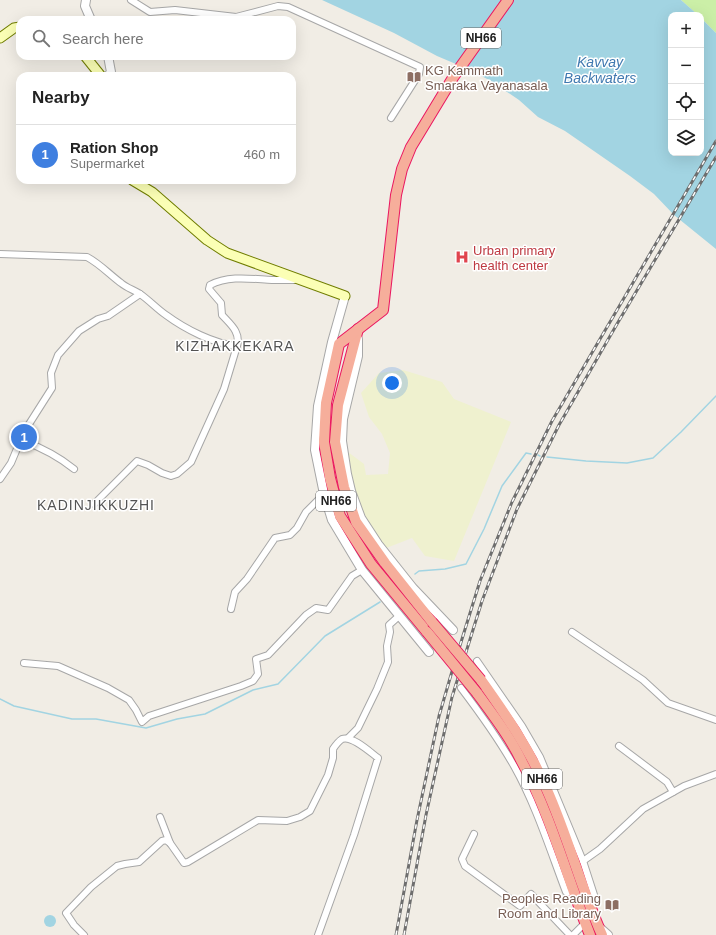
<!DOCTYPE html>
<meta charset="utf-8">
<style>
body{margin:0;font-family:Helvetica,sans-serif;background:#f6f6f6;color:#222}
.controls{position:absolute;right:12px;top:12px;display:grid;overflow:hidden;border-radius:8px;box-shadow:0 4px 16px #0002}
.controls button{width:36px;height:36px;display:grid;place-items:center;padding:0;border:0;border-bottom:1px solid #e0e0e0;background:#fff;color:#222;font:20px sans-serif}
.you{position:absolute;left:392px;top:383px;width:14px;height:14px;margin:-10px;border:3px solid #fff;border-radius:50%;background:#1a73e8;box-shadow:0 0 0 6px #1a73e833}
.badge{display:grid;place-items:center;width:26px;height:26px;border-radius:50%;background:#1a73e8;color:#fff;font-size:13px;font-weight:700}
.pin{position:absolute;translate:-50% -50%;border:2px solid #fff;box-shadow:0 1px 4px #0006}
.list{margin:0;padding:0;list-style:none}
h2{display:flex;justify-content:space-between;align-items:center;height:52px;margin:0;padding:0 16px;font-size:17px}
h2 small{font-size:13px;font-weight:400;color:#767676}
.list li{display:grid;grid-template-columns:26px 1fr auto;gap:12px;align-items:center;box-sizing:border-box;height:60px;padding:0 16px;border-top:1px solid #e0e0e0}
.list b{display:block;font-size:15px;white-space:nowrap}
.list p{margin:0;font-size:13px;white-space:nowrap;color:#767676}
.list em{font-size:13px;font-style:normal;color:#767676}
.icon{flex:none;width:22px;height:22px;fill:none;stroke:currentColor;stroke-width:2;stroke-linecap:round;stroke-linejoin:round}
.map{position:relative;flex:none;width:716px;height:935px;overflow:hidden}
.search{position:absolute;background:#fff;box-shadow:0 4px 16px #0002;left:16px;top:16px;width:280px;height:44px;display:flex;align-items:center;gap:10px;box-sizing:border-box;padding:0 14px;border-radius:12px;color:#767676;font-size:15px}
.panel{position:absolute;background:#fff;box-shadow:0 4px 16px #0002;left:16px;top:72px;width:280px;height:112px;border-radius:12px}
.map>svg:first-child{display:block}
.farmland{fill:#eff1cf}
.grass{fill:#cbefa7}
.water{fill:#a2d4e2}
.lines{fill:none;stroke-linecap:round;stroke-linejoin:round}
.stream{stroke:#a2d4e2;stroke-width:1.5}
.minor-casing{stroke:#a7a7a7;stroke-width:8}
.tertiary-casing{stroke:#a7a7a7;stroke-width:10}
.secondary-casing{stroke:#707d00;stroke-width:11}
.trunk-casing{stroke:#ea1760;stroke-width:12}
.minor{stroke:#fff;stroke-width:6}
.tertiary{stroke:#fff;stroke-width:8}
.secondary{stroke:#fbffb5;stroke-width:9}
.trunk{stroke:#f6ae9b;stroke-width:10}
.rail-casing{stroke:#6e6e6e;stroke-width:3}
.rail{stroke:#fff;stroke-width:1.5;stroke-dasharray:4.5;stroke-linecap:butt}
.trunk-bridge-casing{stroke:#ea1760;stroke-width:12;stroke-linecap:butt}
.trunk-bridge{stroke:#f6ae9b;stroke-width:10}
.labels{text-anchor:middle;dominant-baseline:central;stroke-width:3;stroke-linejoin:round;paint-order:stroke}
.shield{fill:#fff;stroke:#636363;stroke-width:1}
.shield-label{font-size:12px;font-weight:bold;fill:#202020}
.education-label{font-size:13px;fill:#785e54;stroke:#fff;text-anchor:start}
.health-label{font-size:13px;fill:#be3a42;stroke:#fff;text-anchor:start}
.water-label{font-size:14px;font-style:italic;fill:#4079b0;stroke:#fff}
.neighbourhood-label{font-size:14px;letter-spacing:1px;fill:#535353;stroke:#fff}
</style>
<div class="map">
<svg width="716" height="935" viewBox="0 0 716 935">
<rect width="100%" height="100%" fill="#f1ede5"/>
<path class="farmland" d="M403 370 442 382 454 399 511 422 454 561 425 556 412 538 376 552 351 524 331 490 324 471 336 443 364 464 366 475 388 474 390 453 382 434 369 417 361 393 379 373Z"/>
<path class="grass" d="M681 0H716V33L701 18V15H698Z"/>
<g class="water">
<path d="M322 0H681L698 15H671V153H701V18L716 33V249L674 215 654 194 630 176 565 131 538 117 519 100 491 81 470 70 437 56 394 33Z"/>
<circle cx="50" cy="921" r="6"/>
</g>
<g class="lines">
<g class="stream">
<path d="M538 455 540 456"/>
<path d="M547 457 586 461 627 463 653 458 681 432 716 396"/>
<path d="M415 574 419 571 445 569 466 564 484 529 502 486 526 453 531 454"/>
<path d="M0 699 14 706 72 719H96L146 728 177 719 205 714 253 690 278 684 325 636 380 602"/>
</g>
<g class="minor-casing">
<g id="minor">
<path d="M131 0 150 12 175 10 236 17 278 6 288 7 420 67 419 74 391 118"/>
<path d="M0 254 87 257C100 264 109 274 121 283 127 288 134 290 140 294 149 300 157 309 166 315 185 329 214 344 237 346 241 332 230 324 222 315L221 303 209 289 210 285C229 275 252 279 272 280 280 280 287 280 294 280"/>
<path d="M21 440C40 447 58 456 74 469"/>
<path d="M0 479 11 463 24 432 52 388 51 373 58 355 79 331 98 319 108 316 140 294"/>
<path d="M94 504 137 461 148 465 162 473 171 476 177 474 191 462 224 389 237 346"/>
<path d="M231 609 235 592 247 579 275 538 290 535 297 528 306 512 324 494"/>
<path d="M572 632 643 680 668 703 716 720"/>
<path d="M477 661 522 726 540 757 583 861 596 901 591 909"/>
<path d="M24 663 58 666 108 688 129 700 136 710 142 722 149 716 241 686 253 681 258 674 256 659 268 655 306 615 316 608 328 610 352 576 362 570"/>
<path d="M461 688C480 713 498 738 514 766 536 805 550 850 566 892L573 893"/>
<path d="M348 738 358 728 377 689 388 662 387 646 390 632 389 625 399 616"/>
<path d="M619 746 667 782 673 792"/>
<path d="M160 817 170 843"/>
<path d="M474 834 462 859 465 866 520 906 531 894 570 935"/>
<path d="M583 861 600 849 643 809 684 786 716 774"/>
<path d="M84 935 74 925 66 913 91 887 117 866 125 864 139 862 162 841 166 840 170 843 184 863 188 862 258 820 287 821 300 817 310 811 328 775 333 758V749C335 746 339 741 342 739 352 735 370 752 378 758L354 835 318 935"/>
<path d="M573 935 585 923"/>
</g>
</g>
<g class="tertiary-casing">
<g id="tertiary">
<path d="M86 0 85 6 91 20"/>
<path d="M108 76 111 72 108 56"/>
<path d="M345 296 332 342 318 406 315 450 324 494 332 520 362 570 429 652"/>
<path d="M358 339V356L343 419 342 441 347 474 351 491 361 518 378 544 413 588 453 630"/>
<path d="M599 927 608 935"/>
</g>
</g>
<g class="secondary-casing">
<g id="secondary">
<path d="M0 38 14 28 20 27"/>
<path d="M85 56 101 76"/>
<path d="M132 180 152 192 207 240 227 253 345 296"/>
</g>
</g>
<g class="trunk-casing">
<g id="trunk">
<path d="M358 329 338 405 335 442 344 487 356 522 385 563 432 622"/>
<path d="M427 632 371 564 340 516 330 478 324 442 326 403 339 344 383 310 396 195 402 169 411 147 454 76 508 0"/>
<path d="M481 680C506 715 530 750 547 790 568 837 581 888 602 935"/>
<path d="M477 693C493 715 510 737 522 762 551 816 567 878 590 935"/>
</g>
</g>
<use href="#minor" class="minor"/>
<use href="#tertiary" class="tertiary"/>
<use href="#secondary" class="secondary"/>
<use href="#trunk" class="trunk"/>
<g class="rail-casing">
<g id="rail">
<path d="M396 935 417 820 439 716 453 668 480 581 512 502 552 421 716 141"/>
<path d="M404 935 426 815 452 697 482 601 517 509 559 425 617 324 716 157"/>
</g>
</g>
<use href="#rail" class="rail"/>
<g class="trunk-bridge-casing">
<g id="trunk-bridge">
<path d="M432 622 481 680"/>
<path d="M427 632 477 693"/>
</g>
</g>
<use href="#trunk-bridge" class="trunk-bridge"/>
</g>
<defs>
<g id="library-bare" transform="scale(1.08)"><path d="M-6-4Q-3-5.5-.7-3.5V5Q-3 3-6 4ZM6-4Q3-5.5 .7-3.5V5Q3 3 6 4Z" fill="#8d6e63" stroke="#fff" stroke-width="2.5" paint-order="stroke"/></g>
<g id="hospital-bare" transform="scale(1.08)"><path d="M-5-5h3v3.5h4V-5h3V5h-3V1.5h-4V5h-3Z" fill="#e0444e" stroke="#fff" stroke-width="2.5" paint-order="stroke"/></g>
</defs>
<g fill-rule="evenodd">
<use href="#library-bare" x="414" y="77"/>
<use href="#hospital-bare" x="462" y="257"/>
<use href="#library-bare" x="612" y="905"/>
</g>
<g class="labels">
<g class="shield">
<rect x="461" y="28" width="40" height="20" rx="3"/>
<rect x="316" y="491" width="40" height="20" rx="3"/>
<rect x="522" y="769" width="40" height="20" rx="3"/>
</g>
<g class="shield-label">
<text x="481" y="38">NH66</text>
<text x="336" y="501">NH66</text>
<text x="542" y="779">NH66</text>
</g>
<g class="education-label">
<text x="425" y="70">KG Kammath<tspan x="425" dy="15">Smaraka Vayanasala</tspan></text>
<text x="601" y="898" text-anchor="end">Peoples Reading<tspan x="601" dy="15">Room and Library</tspan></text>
</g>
<g class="health-label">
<text x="473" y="250">Urban primary<tspan x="473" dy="15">health center</tspan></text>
</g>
<g class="water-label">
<text x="600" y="62">Kavvay<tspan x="600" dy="16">Backwaters</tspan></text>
</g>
<g class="neighbourhood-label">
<text x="235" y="346">KIZHAKKEKARA</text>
<text x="96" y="505">KADINJIKKUZHI</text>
</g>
</g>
</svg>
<div class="controls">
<button>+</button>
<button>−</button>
<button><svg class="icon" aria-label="locate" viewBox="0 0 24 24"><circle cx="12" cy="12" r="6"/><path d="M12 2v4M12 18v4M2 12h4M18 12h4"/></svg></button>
<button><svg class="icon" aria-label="layers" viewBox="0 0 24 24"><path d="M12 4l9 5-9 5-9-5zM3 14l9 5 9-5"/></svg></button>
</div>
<div class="you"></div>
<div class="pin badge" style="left:24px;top:437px;background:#3f7fe0">1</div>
<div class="search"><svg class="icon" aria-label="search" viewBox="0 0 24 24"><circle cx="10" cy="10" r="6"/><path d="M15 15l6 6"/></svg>Search here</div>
<section class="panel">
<h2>Nearby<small></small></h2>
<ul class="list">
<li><span class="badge" style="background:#3f7fe0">1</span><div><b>Ration Shop</b><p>Supermarket</p></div><em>460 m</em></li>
</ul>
</section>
</div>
